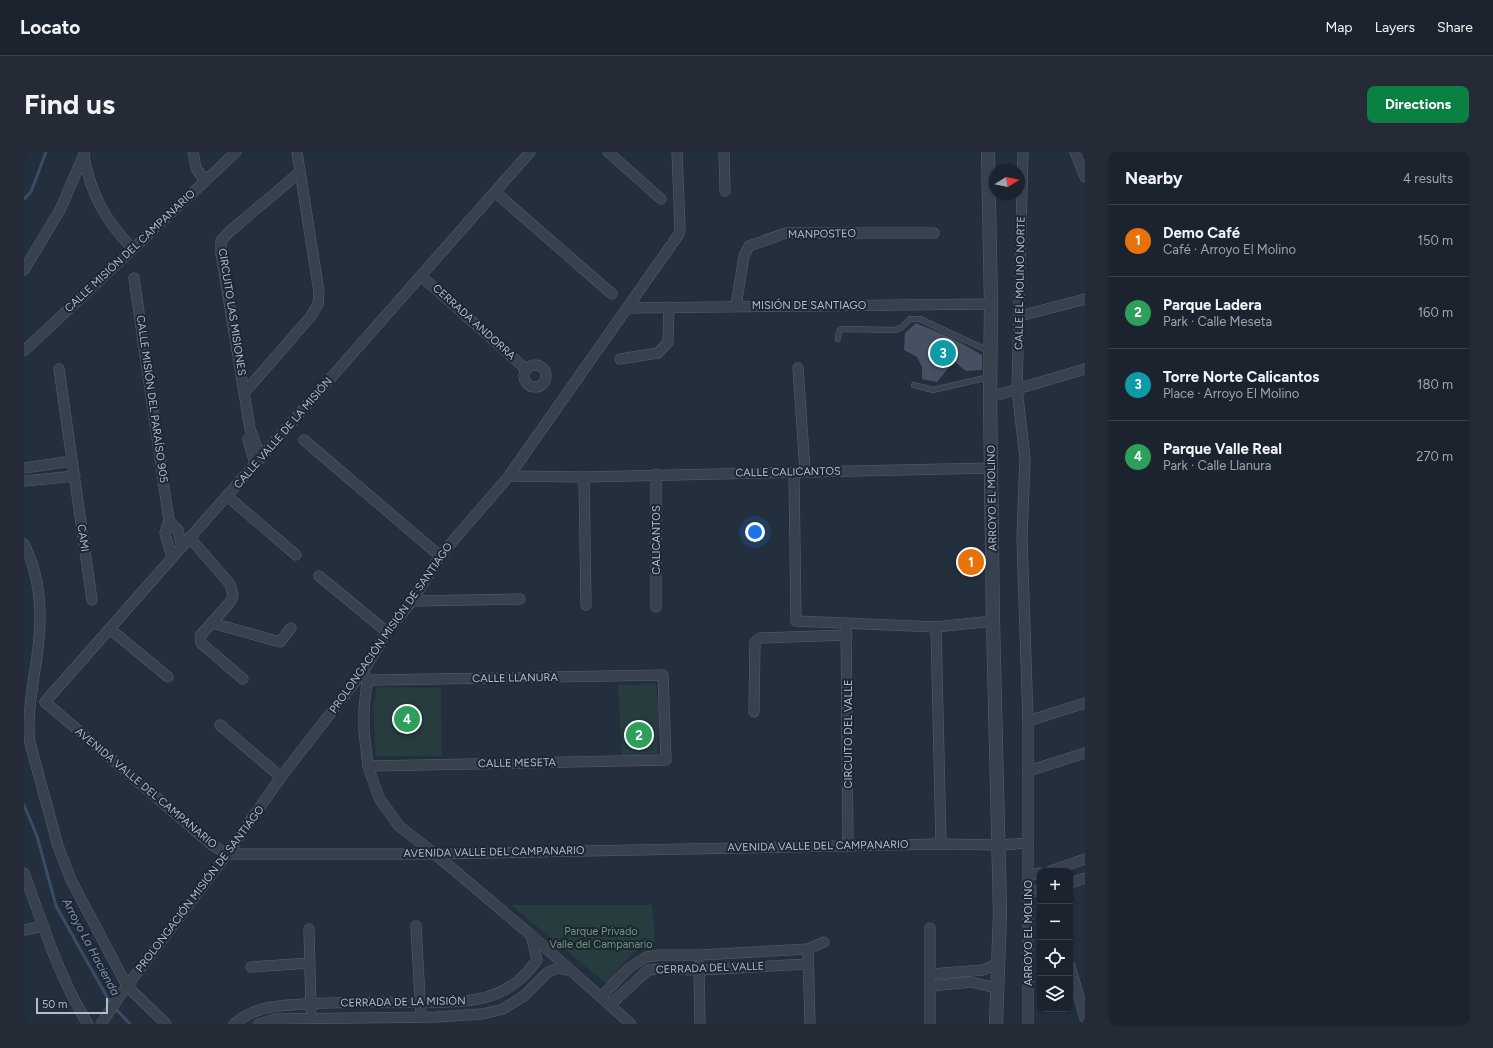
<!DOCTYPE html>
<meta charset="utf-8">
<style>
body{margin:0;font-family:Figtree,sans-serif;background:#242b36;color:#f1f3f6}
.controls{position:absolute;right:12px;bottom:12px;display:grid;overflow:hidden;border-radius:8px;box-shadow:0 1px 3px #0004}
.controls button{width:36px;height:36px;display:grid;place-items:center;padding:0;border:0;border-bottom:1px solid #39404a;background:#1b232e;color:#f1f3f6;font:20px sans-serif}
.compass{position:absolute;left:965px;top:12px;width:36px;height:36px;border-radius:50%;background:#1b232e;box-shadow:0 1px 3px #0004;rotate:80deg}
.scale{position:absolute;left:12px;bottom:10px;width:72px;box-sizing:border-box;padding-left:4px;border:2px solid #b4bcc9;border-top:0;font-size:11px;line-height:14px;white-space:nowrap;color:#b4bcc9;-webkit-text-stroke:3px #1d2633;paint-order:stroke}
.you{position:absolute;left:731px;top:380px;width:14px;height:14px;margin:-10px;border:3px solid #fff;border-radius:50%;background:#1a73e8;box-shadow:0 0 0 6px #1a73e833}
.badge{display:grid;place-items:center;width:26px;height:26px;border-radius:50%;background:#0b8043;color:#fff;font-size:13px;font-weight:700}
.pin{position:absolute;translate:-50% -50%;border:2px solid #fff;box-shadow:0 1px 4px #0006}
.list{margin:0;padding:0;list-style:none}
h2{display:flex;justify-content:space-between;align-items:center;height:52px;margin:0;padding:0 16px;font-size:17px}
h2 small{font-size:13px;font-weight:400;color:#a0a4aa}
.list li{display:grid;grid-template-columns:26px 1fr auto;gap:12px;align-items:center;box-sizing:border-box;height:72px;padding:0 16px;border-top:1px solid #39404a}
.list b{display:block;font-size:15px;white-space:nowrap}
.list p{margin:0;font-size:13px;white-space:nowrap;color:#a0a4aa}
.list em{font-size:13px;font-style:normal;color:#a0a4aa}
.icon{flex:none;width:22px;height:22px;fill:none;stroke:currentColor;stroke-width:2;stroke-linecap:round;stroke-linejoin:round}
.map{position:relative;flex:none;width:1061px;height:872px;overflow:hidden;border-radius:8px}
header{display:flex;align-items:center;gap:24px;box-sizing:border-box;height:56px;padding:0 20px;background:#1b232e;border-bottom:1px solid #39404a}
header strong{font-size:19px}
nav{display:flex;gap:22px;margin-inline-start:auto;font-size:14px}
.intro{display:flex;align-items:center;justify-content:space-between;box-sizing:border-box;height:96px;padding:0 24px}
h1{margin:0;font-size:28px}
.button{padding:10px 18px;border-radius:8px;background:#0b8043;color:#fff;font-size:14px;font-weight:700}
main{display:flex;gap:24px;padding:0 24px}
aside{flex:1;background:#1b232e;border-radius:8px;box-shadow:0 1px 3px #0004}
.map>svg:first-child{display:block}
.green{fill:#263c3f}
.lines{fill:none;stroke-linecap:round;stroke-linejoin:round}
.stream{stroke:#394c67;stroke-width:3}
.building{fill:#455162}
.service-casing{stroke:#565f6c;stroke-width:6}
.minor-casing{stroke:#565f6c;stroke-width:11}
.tertiary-casing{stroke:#565f6c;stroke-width:14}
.service{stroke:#38414e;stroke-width:5}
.minor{stroke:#38414e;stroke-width:10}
.tertiary{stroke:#38414e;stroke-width:13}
.labels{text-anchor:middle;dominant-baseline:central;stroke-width:4;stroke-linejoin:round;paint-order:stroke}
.street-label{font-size:11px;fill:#b4bcc9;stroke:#1d2633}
.park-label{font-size:11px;fill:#6b9a76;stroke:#1d2633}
.water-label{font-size:12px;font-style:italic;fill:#7c92b1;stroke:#1d2633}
</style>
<header>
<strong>Locato</strong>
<nav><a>Map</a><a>Layers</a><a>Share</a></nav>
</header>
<div class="intro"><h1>Find us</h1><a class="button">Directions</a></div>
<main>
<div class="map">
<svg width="1061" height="872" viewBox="0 0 1061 872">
<rect width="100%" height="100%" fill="#242f3e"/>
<g class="green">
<path d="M632 532 635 565 633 602 598 604 594 533Z"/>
<path d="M353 535 417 536 418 604H352L349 556Z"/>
<path d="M487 753H628L631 790C606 798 598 812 584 833Z"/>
</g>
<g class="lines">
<g class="stream">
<path d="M0 47 7 40 22 0"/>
<path d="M0 653 13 684 32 754 87 852 106 872"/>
</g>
</g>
<path class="building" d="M892 171 928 186 958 203V218L942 219 930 209 913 230 898 227V215L893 205 880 198 881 181Z"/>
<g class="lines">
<g class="service-casing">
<g id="service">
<path d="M814 187 815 179 819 177 872 178 878 175 886 167H896L965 199"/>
<path d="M890 233 909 238 965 225"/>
</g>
</g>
<g class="minor-casing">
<g id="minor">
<path d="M169 0 172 16 181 29"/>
<path d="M584 0 637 47"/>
<path d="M700 0 701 39"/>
<path d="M999 0 993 237 1001 306 998 386 1004 569V872"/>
<path d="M1051 0 1061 25"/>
<path d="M60 6C68 44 81 68 108 96"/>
<path d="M471 40 588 142"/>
<path d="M0 118 36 58 61 0"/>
<path d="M397 124 502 217"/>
<path d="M110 126 145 369 141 381 148 406"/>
<path d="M712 154 720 104 725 94 762 81H910"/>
<path d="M604 156 967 152"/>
<path d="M996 164 1061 147"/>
<path d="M0 199 212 0"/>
<path d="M596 207 634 201 644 190 645 155"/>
<circle cx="511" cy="224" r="11"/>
<path d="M774 216 781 319"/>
<path d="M35 217 68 448"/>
<path d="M220 241 287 164 294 152 295 140 273 0"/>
<path d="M966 245 1061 217"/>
<path d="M224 287 231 312"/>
<path d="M280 288 416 404"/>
<path d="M237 306 226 277 197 101V89L205 80 276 20"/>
<path d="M0 316 48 309"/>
<path d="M770 321 772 469 912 475 969 469"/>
<path d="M485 324 560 325 968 316"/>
<path d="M560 325 562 453"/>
<path d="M0 329 51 324"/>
<path d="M203 344 272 403"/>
<path d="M145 369 154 378 158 395"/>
<path d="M166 386 206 432 209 443 207 449 176 484 177 491 219 527"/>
<path d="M0 392C21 434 18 478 10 524 7 547 3 568 6 591L34 694 47 728 103 834 142 872"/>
<path d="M295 424 363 480"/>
<path d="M388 449 496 447"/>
<path d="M632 455V322"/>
<path d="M188 471 256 490 267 476"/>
<path d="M822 471 824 694"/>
<path d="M912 475 917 692"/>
<path d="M86 477 144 525"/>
<path d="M342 524 343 529 340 557V579L344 614 355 646 375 674 411 702 507 783 607 872"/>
<path d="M343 529 351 528 639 523 642 608 344 614"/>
<path d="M21 550 188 693 203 702H411L917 692 974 693 1004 691"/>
<path d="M21 550 506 0"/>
<path d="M730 560 731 490 736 486 823 483"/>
<path d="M1004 569 1061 551"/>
<path d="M196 573 257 625"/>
<path d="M1004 619 1061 601"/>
<path d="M1027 719 1061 707"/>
<path d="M0 721C19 772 35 826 64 872"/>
<path d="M1005 723 1016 721"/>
<path d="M1046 731 1061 726"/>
<path d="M1004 741 1016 738"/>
<path d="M392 774 397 865"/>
<path d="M906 776V872"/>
<path d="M285 777 287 858"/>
<path d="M0 778 20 774"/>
<path d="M784 797 786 872"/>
<path d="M675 813 676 872"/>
<path d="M1046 814 1061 866"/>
<path d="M227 815 285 811"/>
<path d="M907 822 959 818 973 812"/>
<path d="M907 834 947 830 972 836"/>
<path d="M577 845 605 816 622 805 636 803H677L784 797 800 790"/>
<path d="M586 853 624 818 639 817 674 818 783 812"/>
<path d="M77 872 97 842 203 702 257 625 340 518 363 480 388 449 416 404 485 324 655 82 656 76 653 0"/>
<path d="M210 872C232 854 251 854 278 852 317 850 357 850 397 850 421 850 446 851 469 843 489 836 501 824 513 808L507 783"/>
<path d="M235 872 251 867 412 865 458 862 479 857 500 844 524 820 534 816 547 819"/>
</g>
</g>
<g class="tertiary-casing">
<path id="tertiary" d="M964 0 967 152 966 245 969 469 976 760 972 872"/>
</g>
<use href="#service" class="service"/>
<use href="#minor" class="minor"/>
<use href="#tertiary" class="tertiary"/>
</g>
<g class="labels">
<g class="street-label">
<text transform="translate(798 82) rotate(-1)">MANPOSTEO</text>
<text transform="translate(106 99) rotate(-43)">CALLE MISIÓN DEL CAMPANARIO</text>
<text transform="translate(996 131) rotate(-89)">CALLE EL MOLINO NORTE</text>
<text x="785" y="153">MISIÓN DE SANTIAGO</text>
<text transform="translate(208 160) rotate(81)">CIRCUITO LAS MISIONES</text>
<text transform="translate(450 170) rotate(42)">CERRADA ANDORRA</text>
<text transform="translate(128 247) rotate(82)">CALLE MISIÓN DEL PARAÍSO 905</text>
<text transform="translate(259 281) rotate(-49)">CALLE VALLE DE LA MISIÓN</text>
<text transform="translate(764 320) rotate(-1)">CALLE CALICANTOS</text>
<text transform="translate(968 346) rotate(-91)">ARROYO EL MOLINO</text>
<text transform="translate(59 386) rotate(82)">CAMI</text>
<text transform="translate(632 388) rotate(-90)">CALICANTOS</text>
<text transform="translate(367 476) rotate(-55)">PROLONGACIÓN MISIÓN DE SANTIAGO</text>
<text transform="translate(491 526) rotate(-1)">CALLE LLANURA</text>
<text transform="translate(824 582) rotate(-90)">CIRCUITO DEL VALLE</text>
<text transform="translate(493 611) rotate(-1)">CALLE MESETA</text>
<text transform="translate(122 636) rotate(40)">AVENIDA VALLE DEL CAMPANARIO</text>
<text transform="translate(794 694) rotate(-1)">AVENIDA VALLE DEL CAMPANARIO</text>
<text transform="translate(470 700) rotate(-1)">AVENIDA VALLE DEL CAMPANARIO</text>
<text transform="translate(176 737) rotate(-53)">PROLONGACIÓN MISIÓN DE SANTIAGO</text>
<text transform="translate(1004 781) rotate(-90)">ARROYO EL MOLINO</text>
<text transform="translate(686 816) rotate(-2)">CERRADA DEL VALLE</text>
<text transform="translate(379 850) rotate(-1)">CERRADA DE LA MISIÓN</text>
</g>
<g class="park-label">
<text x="577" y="779">Parque Privado<tspan x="577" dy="13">Valle del Campanario</tspan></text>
</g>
<g class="water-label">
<text transform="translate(67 795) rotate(62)">Arroyo La Hacienda</text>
</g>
</g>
</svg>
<div class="controls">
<button>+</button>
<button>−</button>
<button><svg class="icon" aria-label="locate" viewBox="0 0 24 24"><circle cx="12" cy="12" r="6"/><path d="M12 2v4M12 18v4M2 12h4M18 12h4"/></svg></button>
<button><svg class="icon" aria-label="layers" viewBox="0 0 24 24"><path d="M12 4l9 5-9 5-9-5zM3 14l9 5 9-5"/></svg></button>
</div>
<svg class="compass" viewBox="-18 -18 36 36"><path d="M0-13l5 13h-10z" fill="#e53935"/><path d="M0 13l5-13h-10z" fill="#a0a4aa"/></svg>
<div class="scale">50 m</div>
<div class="you"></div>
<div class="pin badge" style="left:947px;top:410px;background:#e8710a">1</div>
<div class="pin badge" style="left:615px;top:583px;background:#2e9e5b">2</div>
<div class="pin badge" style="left:919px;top:201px;background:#0f9aa8">3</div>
<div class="pin badge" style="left:383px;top:567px;background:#2e9e5b">4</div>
</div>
<aside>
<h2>Nearby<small>4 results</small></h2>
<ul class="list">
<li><span class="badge" style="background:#e8710a">1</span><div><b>Demo Café</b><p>Café · Arroyo El Molino</p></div><em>150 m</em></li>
<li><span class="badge" style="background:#2e9e5b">2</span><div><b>Parque Ladera</b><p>Park · Calle Meseta</p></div><em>160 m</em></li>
<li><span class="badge" style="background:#0f9aa8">3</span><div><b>Torre Norte Calicantos</b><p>Place · Arroyo El Molino</p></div><em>180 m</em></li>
<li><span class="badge" style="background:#2e9e5b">4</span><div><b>Parque Valle Real</b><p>Park · Calle Llanura</p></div><em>270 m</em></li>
</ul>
</aside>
</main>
